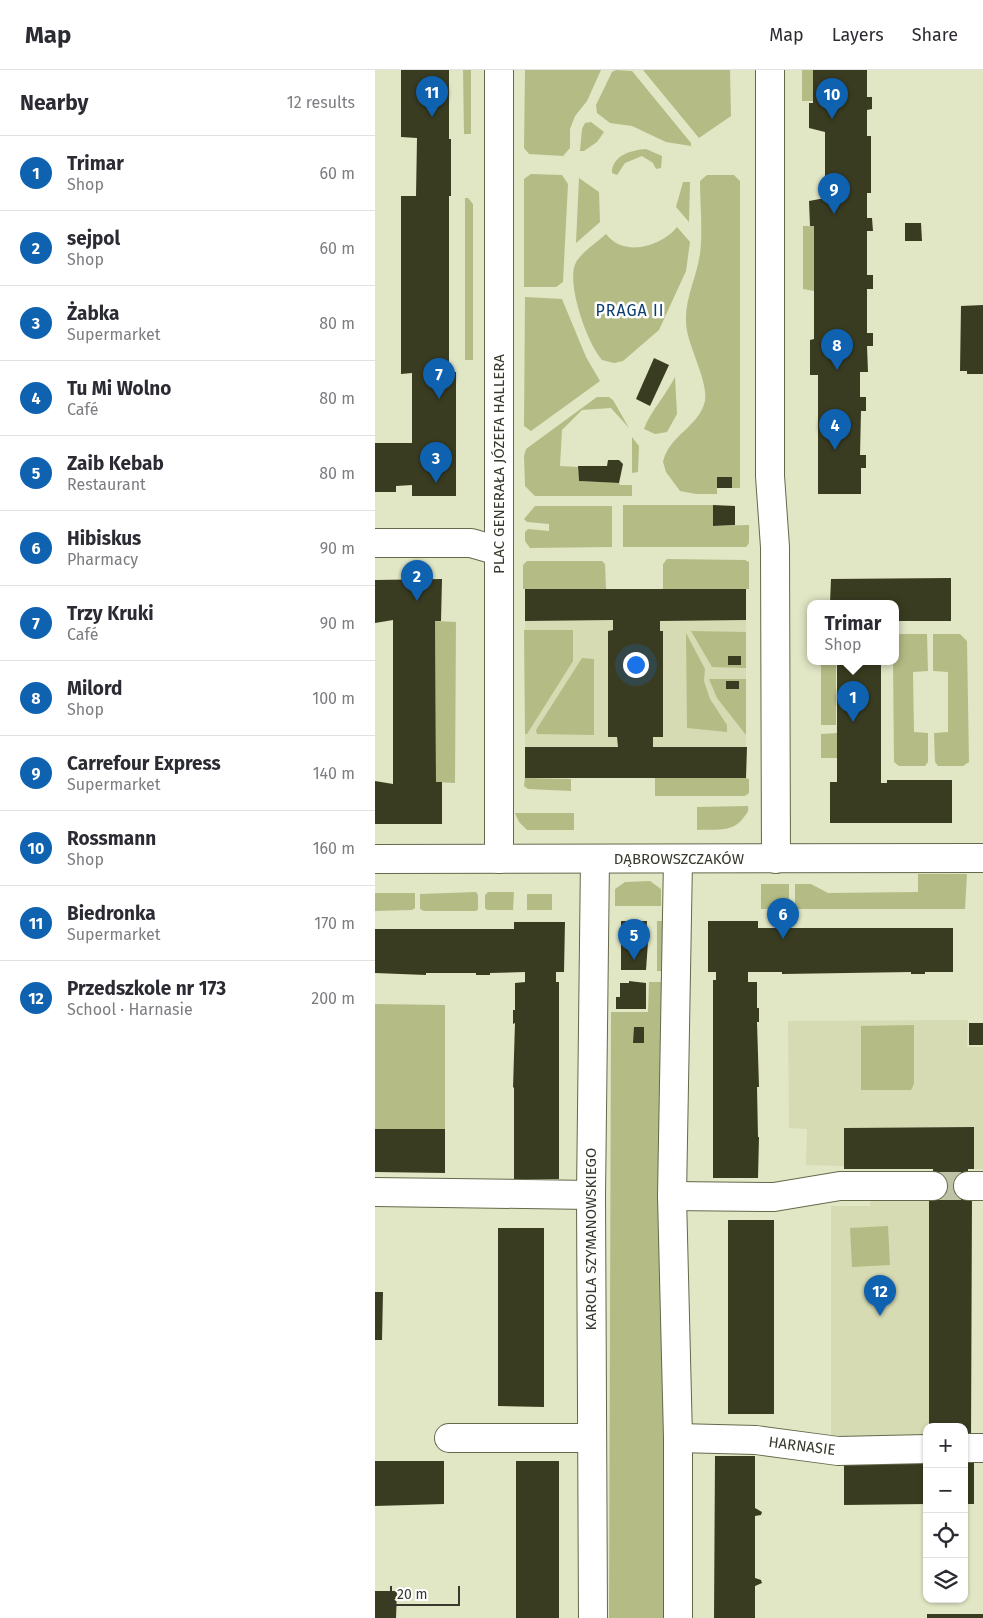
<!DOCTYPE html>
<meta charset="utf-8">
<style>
body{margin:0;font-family:"Fira Sans",sans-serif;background:#f7f7f7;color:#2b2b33}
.controls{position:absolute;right:15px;bottom:15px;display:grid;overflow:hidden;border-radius:10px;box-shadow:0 1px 4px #0004}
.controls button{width:45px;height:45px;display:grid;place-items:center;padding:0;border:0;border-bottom:1px solid #e1e1e2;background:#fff;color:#2b2b33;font:25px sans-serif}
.scale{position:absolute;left:15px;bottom:12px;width:70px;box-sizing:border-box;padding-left:5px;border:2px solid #37392c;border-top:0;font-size:14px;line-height:18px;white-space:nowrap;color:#37392c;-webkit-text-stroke:4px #fff;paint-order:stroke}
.you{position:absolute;left:260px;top:594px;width:18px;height:18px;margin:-12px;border:4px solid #fff;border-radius:50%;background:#1a73e8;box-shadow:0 0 0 8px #1a73e833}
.badge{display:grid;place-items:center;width:32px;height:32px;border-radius:50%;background:#0f62b0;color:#fff;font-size:16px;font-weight:700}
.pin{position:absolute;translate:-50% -41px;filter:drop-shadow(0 1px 2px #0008)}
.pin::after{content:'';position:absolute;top:26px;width:18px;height:15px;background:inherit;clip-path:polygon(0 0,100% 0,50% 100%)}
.popup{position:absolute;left:432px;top:530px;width:92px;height:65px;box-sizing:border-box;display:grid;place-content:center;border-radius:10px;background:#fff;filter:drop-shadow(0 1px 4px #0005);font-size:16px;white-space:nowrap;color:#7c7c81}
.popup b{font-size:19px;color:#2b2b33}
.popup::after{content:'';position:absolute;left:50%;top:100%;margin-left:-10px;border:10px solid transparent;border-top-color:#fff}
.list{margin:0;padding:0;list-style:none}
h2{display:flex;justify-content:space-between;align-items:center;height:65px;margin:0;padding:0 20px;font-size:21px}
h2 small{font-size:16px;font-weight:400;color:#7c7c81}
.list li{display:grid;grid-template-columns:32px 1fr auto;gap:15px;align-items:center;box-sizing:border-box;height:75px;padding:0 20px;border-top:1px solid #e1e1e2}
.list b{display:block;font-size:19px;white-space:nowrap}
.list p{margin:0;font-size:16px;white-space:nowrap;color:#7c7c81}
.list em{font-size:16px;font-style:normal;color:#7c7c81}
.icon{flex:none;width:28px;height:28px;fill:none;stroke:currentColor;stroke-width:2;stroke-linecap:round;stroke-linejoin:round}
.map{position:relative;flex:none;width:608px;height:1548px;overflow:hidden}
header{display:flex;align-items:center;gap:30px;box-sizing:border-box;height:70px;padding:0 25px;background:#fff;border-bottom:1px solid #e1e1e2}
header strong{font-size:24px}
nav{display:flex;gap:28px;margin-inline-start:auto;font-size:18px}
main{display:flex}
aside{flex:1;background:#fff}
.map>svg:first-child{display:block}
.built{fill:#d6dbb3}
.green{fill:#b5bb84}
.building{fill:#3a3c21}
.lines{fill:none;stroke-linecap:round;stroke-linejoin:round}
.minor-tunnel{stroke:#bfc3a6;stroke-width:28;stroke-dasharray:28 14;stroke-linecap:butt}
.minor-casing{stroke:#65694c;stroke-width:30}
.minor{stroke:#fff;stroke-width:28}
.labels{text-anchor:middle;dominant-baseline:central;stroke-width:5;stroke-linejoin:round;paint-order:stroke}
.street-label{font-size:15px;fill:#37392c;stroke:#fff}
.neighbourhood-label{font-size:16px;letter-spacing:1px;fill:#0b3e6f;stroke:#fff}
</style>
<header>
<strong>Map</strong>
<nav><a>Map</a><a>Layers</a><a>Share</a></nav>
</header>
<main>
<aside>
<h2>Nearby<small>12 results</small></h2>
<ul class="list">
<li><span class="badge">1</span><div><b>Trimar</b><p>Shop</p></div><em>60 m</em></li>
<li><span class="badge">2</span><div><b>sejpol</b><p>Shop</p></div><em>60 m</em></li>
<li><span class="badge">3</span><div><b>Żabka</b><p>Supermarket</p></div><em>80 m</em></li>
<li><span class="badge">4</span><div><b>Tu Mi Wolno</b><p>Café</p></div><em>80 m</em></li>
<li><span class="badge">5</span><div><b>Zaib Kebab</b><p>Restaurant</p></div><em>80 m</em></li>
<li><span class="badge">6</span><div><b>Hibiskus</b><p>Pharmacy</p></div><em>90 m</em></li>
<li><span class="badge">7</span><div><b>Trzy Kruki</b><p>Café</p></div><em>90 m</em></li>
<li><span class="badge">8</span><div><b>Milord</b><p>Shop</p></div><em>100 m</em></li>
<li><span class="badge">9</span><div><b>Carrefour Express</b><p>Supermarket</p></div><em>140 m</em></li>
<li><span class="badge">10</span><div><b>Rossmann</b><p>Shop</p></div><em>160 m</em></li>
<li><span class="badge">11</span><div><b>Biedronka</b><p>Supermarket</p></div><em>170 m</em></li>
<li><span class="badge">12</span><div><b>Przedszkole nr 173</b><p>School · Harnasie</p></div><em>200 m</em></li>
</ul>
</aside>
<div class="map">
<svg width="608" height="1548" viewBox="0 0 608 1548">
<rect width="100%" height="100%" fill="#e1e6c5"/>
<g class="built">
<rect x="150" y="519" width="221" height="189"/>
<path d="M593 950 592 977H608V1099H599L598 1057 469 1058V1096L431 1095 432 1059 414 1058 413 951Z"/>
<path d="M496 1128H555L554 1357H552V1368H456V1136H495Z"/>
</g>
<g class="green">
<path d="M88 0H96V64H89Z"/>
<path d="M150 0H226L212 31 200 46 195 59V78L188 86 154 84 149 78Z"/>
<path d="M241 0 257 1 316 73V76L291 72 257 56 235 53 222 43 221 35 237 2Z"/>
<path d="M268 0H355L356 46 324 68Z"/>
<rect x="427" y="0" width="11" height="31"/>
<path d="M216 52 229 62 222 72 209 81H205L207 59 210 53Z"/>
<path d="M271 79 287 86 286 98 281 99 278 93 267 86 250 93 242 105 237 103C237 85 257 80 271 79Z"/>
<path d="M156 104 187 105 193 114 188 212 181 217H149V109Z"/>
<path d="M332 105H359L365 111V418H357V407H342V424H321L305 421 291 402 288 392C294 365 324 357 330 331 333 313 316 281 312 261 307 233 321 211 325 184 328 160 325 135 325 111Z"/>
<path d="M204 108 224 122 225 152 201 173Z"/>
<path d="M308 112H315L314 152 301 137Z"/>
<path d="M90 128H93L98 134V290H90Z"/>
<path d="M428 156H439V221L428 219Z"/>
<path d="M302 157 315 172 311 201 284 260 248 291 239 293 227 290C212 273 194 220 199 198 201 185 222 173 231 164 249 188 287 176 302 157Z"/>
<path d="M150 227 187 229 211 287 225 311 156 361 149 356Z"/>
<path d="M300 307 302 344 292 362 280 364 269 359C275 342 291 325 300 307Z"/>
<path d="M222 327H234L238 330 254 358 236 338 207 340 187 360 185 396 203 397 204 411 244 413 245 415H257V426H160L150 416 149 386 151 379Z"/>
<path d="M257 367 264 376 263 402 257 403Z"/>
<path d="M248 435H338V456L374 455V473L371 477H248Z"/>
<path d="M160 436H237V477L155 478 150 471V462L153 459 174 461V454L152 452 149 449Z"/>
<path d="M292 489 370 490 374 492V519H288V494Z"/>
<path d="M152 491H227L230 494 231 519H148V495Z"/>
<path d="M60 551 81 552 80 713 61 712Z"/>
<path d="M149 560H198V591L152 664H150Z"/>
<path d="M316 561 371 562V598L337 597Z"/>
<path d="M311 563 330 599 329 611 335 629 352 655V662L312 658Z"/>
<path d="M525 564H552L553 601 538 602 539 662 553 663V692L550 696H524L519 692 518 591H520L521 568Z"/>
<path d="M558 564H585L592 571 594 692 588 696H563L560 692 559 663 573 662V602L558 601Z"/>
<path d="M207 588 219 589V665L162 664 161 660Z"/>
<rect x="446" y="591" width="15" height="64"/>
<path d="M334 609H371V665L342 628Z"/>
<path d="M462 663V688H446V664Z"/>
<path d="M150 708 196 709V721L153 719 149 716Z"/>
<path d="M280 708H371L374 709V723L370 726H280Z"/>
<path d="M373 736C374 742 372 743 369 747 358 763 341 759 322 760V737Z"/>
<path d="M140 743H199V760H152L144 752Z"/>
<path d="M543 804H592L590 839H420V814H436L453 823 543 822Z"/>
<path d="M275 811 286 819V836H240V819L250 812Z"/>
<rect x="386" y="814" width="28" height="25"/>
<path d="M101 822 103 825V839L101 841H49L45 839V824Z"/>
<path d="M113 822H139L138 840H112L110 838V825Z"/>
<path d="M0 823H40V838L37 840 0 841Z"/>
<rect x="152" y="824" width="25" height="16"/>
<rect x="282" y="851" width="6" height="50"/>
<path d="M274 912H288L289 1548H234L236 942H273Z"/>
<path d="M0 934 70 935V1059H0Z"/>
<path d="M539 955V1014L536 1020H486V956Z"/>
<path d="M513 1156 515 1195 477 1197 475 1158Z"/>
</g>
<g class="building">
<path d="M26 0H74V69H76V126H74V302H81V426H37V415L21 416V422H0V373H37V303L26 304V126H41L42 68 26 67Z"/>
<path d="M438 0H492V27H497V39L492 40V66H496V123H492V148H497L498 161H492V205H498V219H492V263H498V276H492L493 302H485V327H491V341H486L485 385H491V398H486V424H443V305H435V270L439 269V156H435L434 131 450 128V62L434 58V33H438Z"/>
<path d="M530 153H546L547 171H530Z"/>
<path d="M608 235V304H592V301H585L586 236Z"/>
<path d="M279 288 294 295 275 336 261 329Z"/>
<path d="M233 390H244L248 394 244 413 204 411 203 396H232Z"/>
<rect x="342" y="407" width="15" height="11"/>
<path d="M338 435 360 436V455L338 456Z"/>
<path d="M576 508V551H520V533H455L456 509Z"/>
<path d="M67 509 66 551H60L61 712H67V754H0V711L18 714V550L0 553V510Z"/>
<path d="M150 519H371V550L285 551V561H288V667H278V677H372L371 708H150V677H243L242 667H233V561L238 560V550L150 551Z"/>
<rect x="353" y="586" width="13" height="9"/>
<path d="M462 591H506V713H512V710H577V753H455V712H462Z"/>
<rect x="351" y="611" width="13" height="8"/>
<path d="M246 851H272L271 869H246Z"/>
<path d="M333 851H383V858H578V902H550V904H536V902L407 904V902H373V912H382V938H384V952H382L384 1017H382L383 1067H384L383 1108H338V910H341V902H333Z"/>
<path d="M139 852H190L189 902H181V912H184V1109H139V1017L138 1018 140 953 138 954V940H140V913L150 912V902L115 903V905H101V903H51V905L0 903V859H139Z"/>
<path d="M246 872H273L271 900H246Z"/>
<path d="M254 911 271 913V939H241V927H245V913H254Z"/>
<rect x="594" y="953" width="14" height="22"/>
<path d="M259 957H269V973H258Z"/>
<path d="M599 1057V1099H593V1124H597L596 1370H593V1392H599V1434H589V1357H554V1124H558V1099H469V1058Z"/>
<path d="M0 1059H70V1103L0 1102Z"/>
<rect x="353" y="1150" width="46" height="194"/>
<path d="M123 1158H169V1337L123 1336Z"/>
<path d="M0 1222H8L7 1270H0Z"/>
<path d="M340 1386H380V1438L387 1442 386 1445 380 1446V1508L386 1510 387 1513 380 1516V1548H339Z"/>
<path d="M0 1391H69V1434L0 1436Z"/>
<rect x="141" y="1391" width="43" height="157"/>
<path d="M552 1392V1434L469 1435V1393Z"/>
<path d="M0 1521H22L21 1548H0Z"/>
<rect x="552" y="1544" width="56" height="4"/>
</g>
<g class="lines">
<path class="minor-tunnel" d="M558 1116H593"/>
<g class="minor-casing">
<g id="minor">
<path d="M124 0V789"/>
<path d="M395 0V406L400 477 401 789"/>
<path d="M0 473H96L124 481"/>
<path d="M0 789 608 788"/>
<path d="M303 790 297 1126 303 1368V1548"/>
<path d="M593 1116H608"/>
<path d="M0 1122 216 1125"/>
<path d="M297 1126 399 1127 465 1116H558"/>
<path d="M74 1368H217"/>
<path d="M303 1368 381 1370 463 1381 552 1379"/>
<path d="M593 1378H608"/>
<path d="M218 1548 216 1125 220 789"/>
</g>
</g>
<use href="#minor" class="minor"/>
</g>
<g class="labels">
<g class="street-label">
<text transform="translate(124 394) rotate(-90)">PLAC GENERAŁA JÓZEFA HALLERA</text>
<text x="304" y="789">DĄBROWSZCZAKÓW</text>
<text transform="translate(216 1169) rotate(-90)">KAROLA SZYMANOWSKIEGO</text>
<text transform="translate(427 1376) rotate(7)">HARNASIE</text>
</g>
<g class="neighbourhood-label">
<text x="255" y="240">PRAGA II</text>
</g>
</g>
</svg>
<div class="controls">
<button>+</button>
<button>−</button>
<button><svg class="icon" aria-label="locate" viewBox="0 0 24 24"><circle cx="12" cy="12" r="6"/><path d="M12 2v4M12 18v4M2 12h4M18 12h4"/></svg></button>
<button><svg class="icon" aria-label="layers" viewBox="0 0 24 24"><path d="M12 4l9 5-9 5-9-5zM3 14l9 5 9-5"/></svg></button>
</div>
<div class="scale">20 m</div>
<div class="you"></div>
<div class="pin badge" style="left:478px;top:652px">1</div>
<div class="popup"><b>Trimar</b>Shop</div>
<div class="pin badge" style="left:42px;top:531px">2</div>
<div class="pin badge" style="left:61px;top:413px">3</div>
<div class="pin badge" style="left:460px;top:380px">4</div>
<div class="pin badge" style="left:259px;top:890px">5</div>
<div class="pin badge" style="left:408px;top:869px">6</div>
<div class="pin badge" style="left:64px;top:329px">7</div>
<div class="pin badge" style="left:462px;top:300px">8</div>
<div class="pin badge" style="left:459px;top:144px">9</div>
<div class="pin badge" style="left:457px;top:49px">10</div>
<div class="pin badge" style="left:57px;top:47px">11</div>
<div class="pin badge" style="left:505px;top:1246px">12</div>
</div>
</main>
